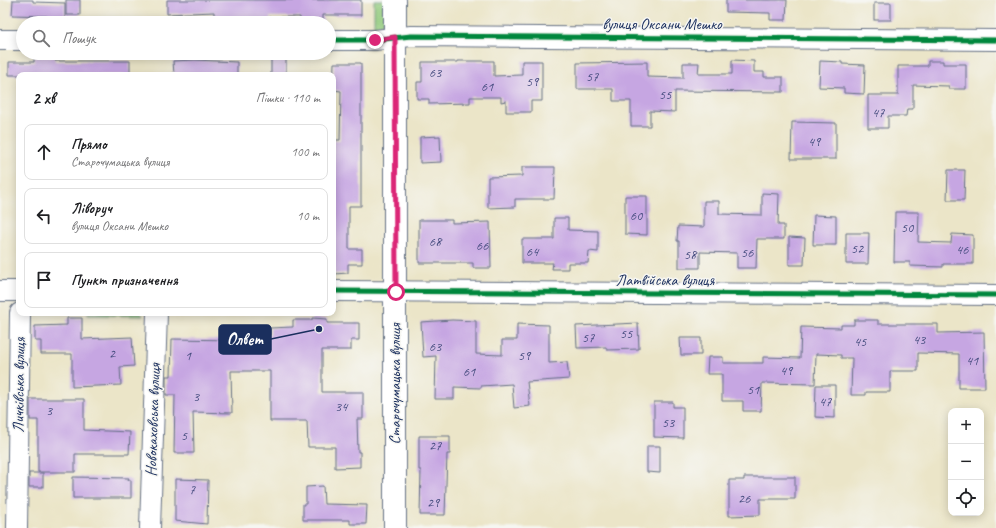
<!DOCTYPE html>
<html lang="uk">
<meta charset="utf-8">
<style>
body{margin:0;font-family:Caveat,sans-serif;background:#f2f2f2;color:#202124}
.controls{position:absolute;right:12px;bottom:12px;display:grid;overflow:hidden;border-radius:8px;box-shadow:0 2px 10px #0003}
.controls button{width:36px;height:36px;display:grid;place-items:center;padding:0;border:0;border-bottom:1px solid #e0e0e0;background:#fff;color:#202124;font:20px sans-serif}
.stop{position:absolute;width:12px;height:12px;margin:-9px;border:3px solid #db2777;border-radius:50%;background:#fff}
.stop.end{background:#db2777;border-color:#fff;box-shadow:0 1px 4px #0008}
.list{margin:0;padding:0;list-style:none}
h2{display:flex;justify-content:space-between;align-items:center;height:52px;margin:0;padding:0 16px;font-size:17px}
h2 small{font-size:13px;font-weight:400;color:#757577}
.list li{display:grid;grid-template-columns:26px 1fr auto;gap:12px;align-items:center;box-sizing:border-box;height:56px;margin:0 8px 8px;padding:0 8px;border:1px solid #e0e0e0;border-radius:8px}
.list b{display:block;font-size:15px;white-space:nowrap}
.list p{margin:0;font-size:13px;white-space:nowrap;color:#757577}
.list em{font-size:13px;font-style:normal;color:#757577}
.icon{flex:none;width:22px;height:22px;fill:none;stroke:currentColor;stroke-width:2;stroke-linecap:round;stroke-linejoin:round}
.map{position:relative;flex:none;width:996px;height:528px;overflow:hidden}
.search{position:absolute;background:#fff;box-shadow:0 2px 10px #0003;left:16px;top:16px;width:320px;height:44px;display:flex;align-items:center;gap:10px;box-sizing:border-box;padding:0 14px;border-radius:22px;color:#757577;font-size:15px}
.panel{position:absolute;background:#fff;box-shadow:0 2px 10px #0003;left:16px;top:72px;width:320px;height:244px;border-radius:8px}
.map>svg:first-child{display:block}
.green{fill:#93cb7e;stroke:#577d6e}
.building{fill:#c6a6e2}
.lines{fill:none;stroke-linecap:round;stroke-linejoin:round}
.minor-casing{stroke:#646f83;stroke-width:22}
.tertiary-casing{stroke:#646f83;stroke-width:24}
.minor{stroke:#fff;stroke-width:20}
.tertiary{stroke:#fff;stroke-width:22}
.cycleway-casing{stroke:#f6f6f2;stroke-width:8}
.cycleway{stroke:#00873e;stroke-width:5}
.route{stroke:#db2777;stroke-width:5}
.labels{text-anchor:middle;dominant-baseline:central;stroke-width:3;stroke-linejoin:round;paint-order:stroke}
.number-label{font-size:14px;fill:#464d7f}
.street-label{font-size:16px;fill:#1b2f5e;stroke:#f6f6f2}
.leader{fill:none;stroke:#1b2f5e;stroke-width:1.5}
.callout-dot{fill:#1b2f5e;stroke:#f6f6f2;stroke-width:1.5}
.callout{fill:#1b2f5e;stroke:#1b2f5e;stroke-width:1.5}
.callout-label{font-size:17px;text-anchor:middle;font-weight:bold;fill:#fff}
</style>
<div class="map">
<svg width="996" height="528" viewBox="0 0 996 528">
<rect width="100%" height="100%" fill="#f6f6f2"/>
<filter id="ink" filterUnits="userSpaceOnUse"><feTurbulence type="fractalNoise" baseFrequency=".025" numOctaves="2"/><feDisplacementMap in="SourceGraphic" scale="8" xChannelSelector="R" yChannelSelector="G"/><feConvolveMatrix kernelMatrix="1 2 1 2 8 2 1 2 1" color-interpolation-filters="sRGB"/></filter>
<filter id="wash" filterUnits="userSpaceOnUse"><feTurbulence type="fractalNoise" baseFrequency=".012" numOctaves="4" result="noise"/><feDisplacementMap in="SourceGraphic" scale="16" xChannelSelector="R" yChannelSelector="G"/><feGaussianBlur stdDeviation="0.9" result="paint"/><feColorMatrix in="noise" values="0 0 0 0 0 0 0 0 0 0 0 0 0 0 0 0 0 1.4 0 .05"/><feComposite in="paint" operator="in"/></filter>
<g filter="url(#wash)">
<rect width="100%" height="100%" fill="#ebe5c8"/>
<g class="green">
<path d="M374 0H384V22L374 29Z"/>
<path d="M88 313H141L143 316 88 315Z"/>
</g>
<g id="blocks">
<g class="building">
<path d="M13 0H33V2L65 3V19H47V16L12 15Z"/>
<rect x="66" y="0" width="14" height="15"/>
<path d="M167 0H361V15H323V21H300V17H270V21H249V19L214 20V12L167 14Z"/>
<path d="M726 0H787L786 20H770V13L726 12Z"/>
<rect x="874" y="3" width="17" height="17"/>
<rect x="271" y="54" width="15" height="21"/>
<path d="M55 56V61H130V75H9V62H34V57Z"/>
<path d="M195 60 237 62V75H174L173 61Z"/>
<path d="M732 60 754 61V72H764V77H783V92L675 91V112L650 111V126H631V101H613V89H577V63L647 62V77L683 78V63H699L698 74H732Z"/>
<path d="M458 61H494V76L522 75V61H542V101H531V112H506V101L501 102V97H470V103L429 104V99H417V82H422V62H458Z"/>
<path d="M820 61 842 62V64L865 65 864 94 844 93V88L819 87Z"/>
<path d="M928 61H943V64H966V89H949V86L913 85V109H907L906 116H888V128H868V95H898V66H928Z"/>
<path d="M334 63H361V206H349V249H362V264H348V273L334 274V263H333V140H340L341 91 333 90Z"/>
<path d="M792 122 836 123V159H791Z"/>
<path d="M440 136 441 162 420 163V137Z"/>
<path d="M522 167H555L554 199H515V207L488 208V177L522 176Z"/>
<path d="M948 170H965L964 200H947Z"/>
<path d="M762 193 779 194 778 225H784V239H757L756 268H737V253L700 252V268H679V241H677L678 226 704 227V201H719V214L762 215Z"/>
<path d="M625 196H647V235L625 234Z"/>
<path d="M895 212H919L918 242 951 243 952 234 973 235V264H943V267L910 266V262H894Z"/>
<path d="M814 215 836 216V245H813Z"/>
<path d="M554 218H568V230L598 231V252L589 251 588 263H568V269H552L553 263H522V239H554Z"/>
<path d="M419 220H452V223L490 222 491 268H473V263H419Z"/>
<path d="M846 233H869L868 264H846Z"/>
<path d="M789 237 805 238 804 265H789Z"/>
<path d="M67 318H82V339L132 337 134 366 120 367 121 385 72 387V354H41V341H35V326L67 325Z"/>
<path d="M312 318 327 319V323H359V340H351V350H322V392H363V419H357L358 452H360V467L335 468V447H308L307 421H270V371H231L232 413 193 412 194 453H174L175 395H166V376H171L172 339 234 340V335H270V328L293 327V320H312Z"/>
<path d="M452 320 476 321V354L502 355V340H517V324L549 325V363L567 362 569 379 527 382 530 406 514 408 512 384 481 386V388L454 387V399H435L436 356 423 357 421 322Z"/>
<path d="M854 320H878V324H938V333L984 332 985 388H959V354L918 353V371H890V392H866V395H851L852 358H841V355L816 354 815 384 762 383 761 411H743V401H722V374H707L708 357H723V363H763V357L800 358 801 327 841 328V325H854Z"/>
<path d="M638 323 639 349 607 350 606 347 577 348 576 326Z"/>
<path d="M680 338H701V355H681Z"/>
<path d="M816 385H835V418L815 417Z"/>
<path d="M30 399H84V430L130 432 129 454H75V472H38V420H30Z"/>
<path d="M654 402H673V407H683V438L654 437Z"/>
<path d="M419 436H450V454H447L445 515H420L421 470H419Z"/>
<path d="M647 446H660V473L647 472Z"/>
<rect x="29" y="473" width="14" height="14"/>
<path d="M73 477 129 478 128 480H131V498H73Z"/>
<path d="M744 477H795V499H760V515L729 516V480H744Z"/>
<path d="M175 479 208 480 207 524 175 521Z"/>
<path d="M323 486 324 504 367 505 366 524H350V520H303V504H306V487Z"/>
</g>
</g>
</g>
<g filter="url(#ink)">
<use href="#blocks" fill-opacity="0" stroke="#646f83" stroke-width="1"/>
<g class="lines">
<g class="minor-casing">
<g id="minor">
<path d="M0 40H23"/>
<path d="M329 40H375L411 36 996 40"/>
<path d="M0 291H19"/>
<path d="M333 291 996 295"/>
<path d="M17 528 20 313"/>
<path d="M150 528 157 313"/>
</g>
</g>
<g class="tertiary-casing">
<path id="tertiary" d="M395 528V0"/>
</g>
<use href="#minor" class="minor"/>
<use href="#tertiary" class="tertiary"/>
<g class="cycleway-casing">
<g id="cycleway">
<path d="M329 40H375L411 36 996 40"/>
<path d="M333 291 996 295"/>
</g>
</g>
<use href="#cycleway" class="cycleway"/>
</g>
</g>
<g class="lines" filter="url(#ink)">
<path class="route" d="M375 40 395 37 396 292"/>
</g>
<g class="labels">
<g class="number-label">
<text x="435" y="72">63</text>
<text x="592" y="76">57</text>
<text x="532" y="81">59</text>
<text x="487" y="86">61</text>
<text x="665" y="94">55</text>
<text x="878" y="112">47</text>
<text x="814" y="141">49</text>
<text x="636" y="215">60</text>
<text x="907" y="227">50</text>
<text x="435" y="241">68</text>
<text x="482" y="245">66</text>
<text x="857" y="248">52</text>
<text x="962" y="249">46</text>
<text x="532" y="251">64</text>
<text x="747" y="252">56</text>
<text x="690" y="254">58</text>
<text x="626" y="333">55</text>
<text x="588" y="337">57</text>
<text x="919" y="339">43</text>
<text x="860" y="341">45</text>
<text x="435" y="346">63</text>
<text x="112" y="353">2</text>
<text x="188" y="355">1</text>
<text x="524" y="355">59</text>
<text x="972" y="360">41</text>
<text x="786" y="370">49</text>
<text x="469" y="371">61</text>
<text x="753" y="389">51</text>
<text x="196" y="396">3</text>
<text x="825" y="401">47</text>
<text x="341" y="406">34</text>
<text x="49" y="410">3</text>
<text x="668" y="422">53</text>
<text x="184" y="435">5</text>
<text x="435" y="445">27</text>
<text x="192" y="489">7</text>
<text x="744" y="498">26</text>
<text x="433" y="502">29</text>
</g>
<g class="street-label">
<text x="662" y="24">вулиця Оксани Мешко</text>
<text x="665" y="280">Латвійська вулиця</text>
<text transform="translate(395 384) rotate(-90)">Старочумацька вулиця</text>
<text transform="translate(19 385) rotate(-89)">Личківська вулиця</text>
<text transform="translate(153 420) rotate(-88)">Новокаховська вулиця</text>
</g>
</g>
<path class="leader" d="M319 329L271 339"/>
<circle class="callout-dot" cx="319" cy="329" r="4"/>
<rect class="callout" x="219" y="325" width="52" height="29" rx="4"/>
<g class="callout-label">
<text x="245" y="345">Олвет</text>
</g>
</svg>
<div class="controls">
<button>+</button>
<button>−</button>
<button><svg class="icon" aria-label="locate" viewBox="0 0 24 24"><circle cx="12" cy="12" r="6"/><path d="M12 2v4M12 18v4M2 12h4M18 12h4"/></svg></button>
</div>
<div class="stop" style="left:396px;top:292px"></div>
<div class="stop end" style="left:375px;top:40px"></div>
<div class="search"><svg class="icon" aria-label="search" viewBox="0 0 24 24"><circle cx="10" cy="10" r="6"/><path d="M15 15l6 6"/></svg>Пошук</div>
<section class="panel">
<h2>2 хв<small>Пішки · 110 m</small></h2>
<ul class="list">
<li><svg class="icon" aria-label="ahead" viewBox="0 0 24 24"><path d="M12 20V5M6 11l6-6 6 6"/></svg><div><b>Прямо</b><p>Старочумацька вулиця</p></div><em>100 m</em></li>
<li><svg class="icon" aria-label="left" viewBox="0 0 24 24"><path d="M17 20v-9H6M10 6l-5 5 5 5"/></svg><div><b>Ліворуч</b><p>вулиця Оксани Мешко</p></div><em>10 m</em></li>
<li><svg class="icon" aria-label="arrive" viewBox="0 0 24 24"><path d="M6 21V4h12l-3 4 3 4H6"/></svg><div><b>Пункт призначення</b></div></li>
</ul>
</section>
</div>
